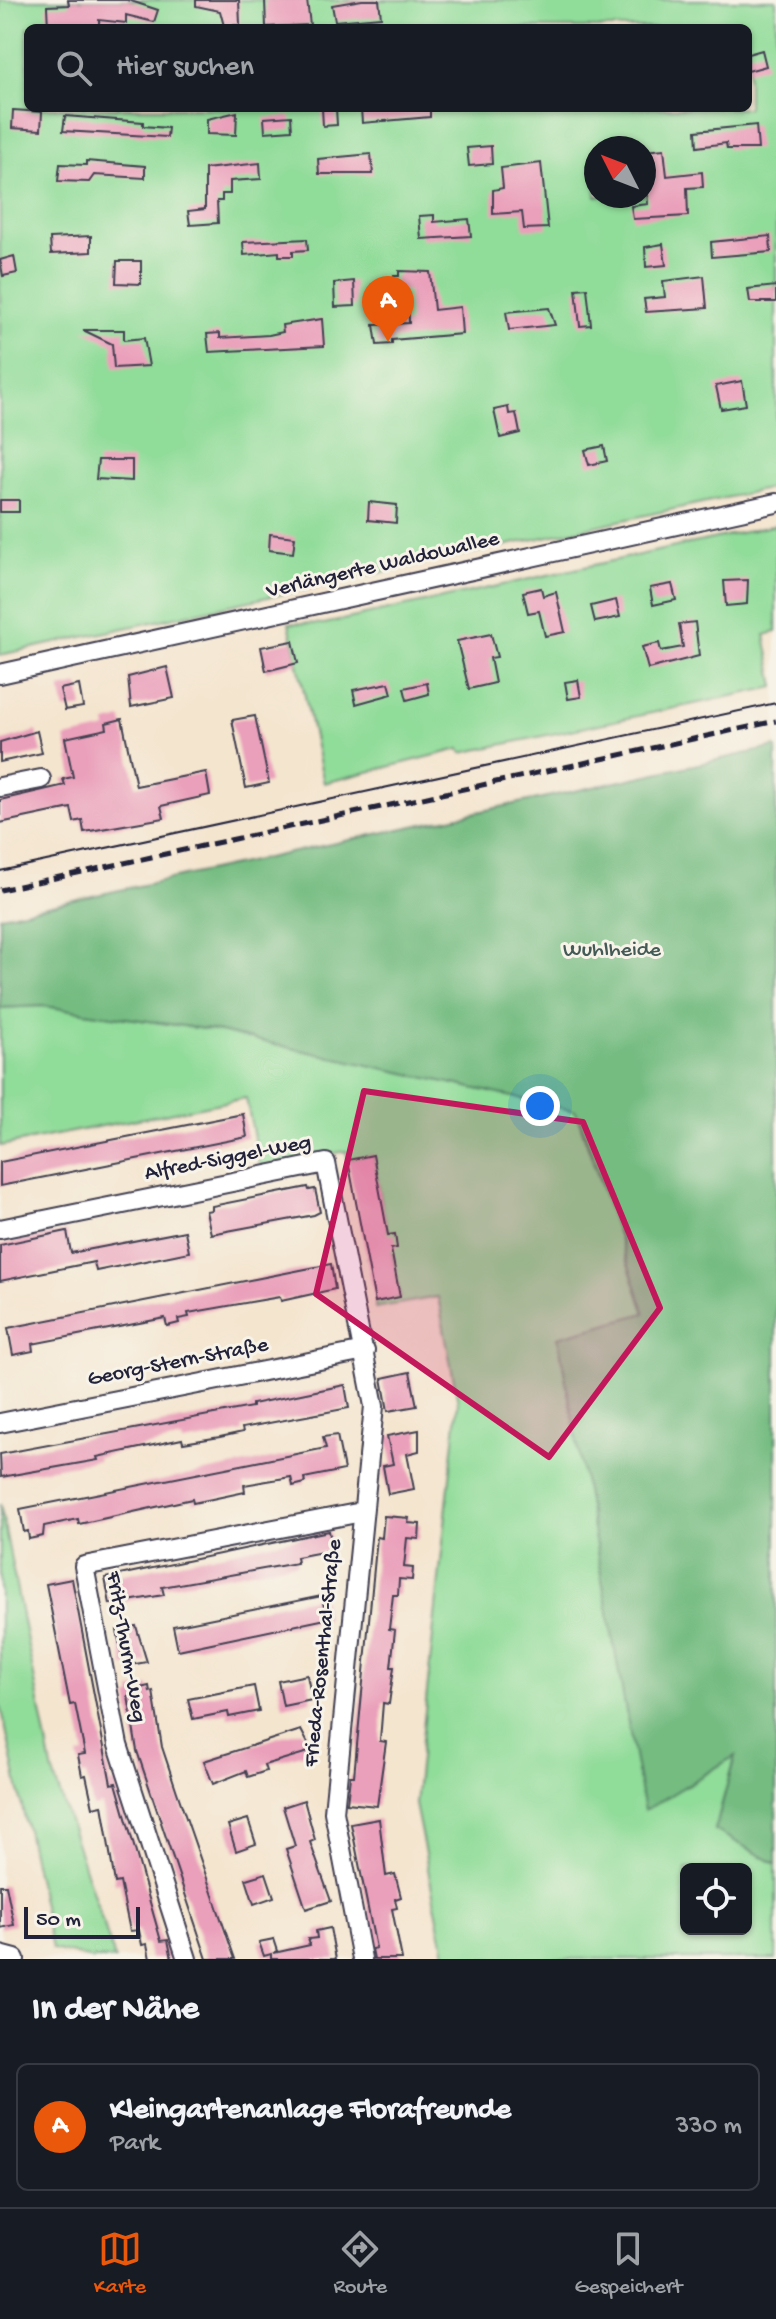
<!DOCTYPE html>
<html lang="de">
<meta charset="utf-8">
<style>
body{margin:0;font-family:"Gochi Hand",sans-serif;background:#242831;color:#f1f3f6}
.controls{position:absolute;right:24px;bottom:24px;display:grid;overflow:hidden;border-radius:12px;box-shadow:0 2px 6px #0004}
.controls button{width:72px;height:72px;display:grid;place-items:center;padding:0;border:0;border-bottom:2px solid #363941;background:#171b24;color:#f1f3f6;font:40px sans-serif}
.compass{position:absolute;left:584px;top:136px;width:72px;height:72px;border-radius:50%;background:#171b24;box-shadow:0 2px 6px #0004;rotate:312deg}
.scale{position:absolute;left:24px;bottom:20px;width:116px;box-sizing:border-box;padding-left:8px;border:4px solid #22223b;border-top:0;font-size:22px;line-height:28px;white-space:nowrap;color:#22223b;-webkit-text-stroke:6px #f7f3e8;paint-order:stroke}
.you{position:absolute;left:540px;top:1106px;width:28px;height:28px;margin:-20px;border:6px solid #fff;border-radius:50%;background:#1a73e8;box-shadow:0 0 0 12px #1a73e833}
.badge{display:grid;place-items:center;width:52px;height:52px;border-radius:50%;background:#ea580c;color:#fff;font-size:26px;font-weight:700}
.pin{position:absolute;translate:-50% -66px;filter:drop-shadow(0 2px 4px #0008)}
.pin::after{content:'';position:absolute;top:42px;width:28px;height:24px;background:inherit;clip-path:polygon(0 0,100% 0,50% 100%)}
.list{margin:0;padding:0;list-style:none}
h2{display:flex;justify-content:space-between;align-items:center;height:104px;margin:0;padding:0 32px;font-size:34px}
h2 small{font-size:26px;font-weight:400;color:#9ea1a6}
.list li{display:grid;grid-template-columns:52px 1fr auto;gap:24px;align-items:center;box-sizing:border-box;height:128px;margin:0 16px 16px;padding:0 16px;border:2px solid #363941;border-radius:12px}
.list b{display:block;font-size:30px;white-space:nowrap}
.list p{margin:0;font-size:26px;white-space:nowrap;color:#9ea1a6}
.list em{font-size:26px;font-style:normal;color:#9ea1a6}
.icon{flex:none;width:44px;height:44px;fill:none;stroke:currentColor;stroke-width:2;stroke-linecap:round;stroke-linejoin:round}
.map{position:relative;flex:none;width:776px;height:1959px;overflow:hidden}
.search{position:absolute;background:#171b24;box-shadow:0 2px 6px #0004;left:24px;right:24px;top:24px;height:88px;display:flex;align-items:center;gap:20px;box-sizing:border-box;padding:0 28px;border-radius:12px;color:#9ea1a6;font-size:30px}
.sheet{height:248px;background:#171b24}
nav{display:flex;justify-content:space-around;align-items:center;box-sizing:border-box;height:112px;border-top:2px solid #363941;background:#171b24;font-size:22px;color:#9ea1a6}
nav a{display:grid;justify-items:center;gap:4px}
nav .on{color:#ea580c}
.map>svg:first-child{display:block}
.green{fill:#90dc99;stroke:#597f6a;stroke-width:2;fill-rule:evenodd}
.forest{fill:#74bc81;stroke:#4b6f5e;stroke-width:2}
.building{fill:#ea9fba}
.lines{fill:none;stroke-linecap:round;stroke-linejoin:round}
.minor-casing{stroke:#423f51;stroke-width:22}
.minor{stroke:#fff;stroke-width:18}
.tram{stroke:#22223b;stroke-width:2}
.rail{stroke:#22223b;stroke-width:5;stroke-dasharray:12 6;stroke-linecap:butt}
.marked{fill:#c2185b;fill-opacity:0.2;stroke:#c2185b;stroke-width:6;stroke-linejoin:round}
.labels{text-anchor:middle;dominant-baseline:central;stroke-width:6;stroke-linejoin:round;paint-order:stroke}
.street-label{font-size:22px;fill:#22223b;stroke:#f7f3e8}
.park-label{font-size:22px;fill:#435a57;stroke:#f7f3e8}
</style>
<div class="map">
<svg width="776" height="1959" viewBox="0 0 776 1959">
<rect width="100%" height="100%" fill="#f7f3e8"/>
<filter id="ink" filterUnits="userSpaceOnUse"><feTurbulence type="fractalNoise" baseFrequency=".0125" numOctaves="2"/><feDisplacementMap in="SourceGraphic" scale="16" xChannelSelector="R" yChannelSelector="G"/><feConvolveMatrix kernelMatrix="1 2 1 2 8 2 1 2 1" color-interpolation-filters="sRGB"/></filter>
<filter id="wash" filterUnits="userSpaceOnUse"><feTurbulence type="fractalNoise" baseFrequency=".006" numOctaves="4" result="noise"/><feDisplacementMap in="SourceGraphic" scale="32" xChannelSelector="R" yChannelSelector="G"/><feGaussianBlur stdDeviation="1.8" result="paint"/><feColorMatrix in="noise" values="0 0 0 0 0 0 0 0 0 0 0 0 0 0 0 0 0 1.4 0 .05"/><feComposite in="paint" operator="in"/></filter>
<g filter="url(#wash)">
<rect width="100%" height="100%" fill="#f4e5cf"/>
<g class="green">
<path d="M0 0H776V487L0 655ZM28 28H748V108H28ZM596 148H644V196H596Z"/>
<path d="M776 525V632L765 635 775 687 462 753 460 749 324 783 289 623 324 624Z"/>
<path d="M43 1006 211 1030 576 1111 645 1314 558 1337 645 1810 735 1755 715 1830 776 1864V1959H446L415 1804 458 1402 438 1297 375 1308V1302L400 1297 392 1252 367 1257 387 1230 373 1156 348 1160 346 1151 260 1168 246 1098 0 1146V1008ZM686 1869H746V1929H686Z"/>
<path d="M0 1504 53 1773 115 1959H93L52 1949 0 1701Z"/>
</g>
<path class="forest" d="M776 747V1864L715 1830 735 1756 644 1811 558 1337 645 1313 576 1111 211 1030 43 1006 0 1008V916Z"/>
<g id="blocks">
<g class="building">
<path d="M68 0H128L158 10 154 22 126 15V23L99 20V28H48L47 6 69 5Z"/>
<path d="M196 0H239L240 25 224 26 220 11 196 6Z"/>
<path d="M265 0H307L310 25 266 27Z"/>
<path d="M362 0H379L381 17 335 21 332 5Z"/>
<path d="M762 50 766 66 748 71V54Z"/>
<path d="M322 108H336L337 125 323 126Z"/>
<path d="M361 108H430V117L362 123Z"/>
<path d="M13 110 42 112 41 130 12 128Z"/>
<path d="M237 112 236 135 207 134V119Z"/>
<path d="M65 116 143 122V126L168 128 167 137 63 131Z"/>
<path d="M291 116 292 130 265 132 264 118Z"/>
<path d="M756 125 758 149H727L726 143 697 147 696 131Z"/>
<path d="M491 146 492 164 469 166 467 148Z"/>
<path d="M664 149 667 176 702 172 703 187 687 188 688 216 633 219 631 206 648 204 644 151Z"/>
<path d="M371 154 373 174H319L318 159Z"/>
<path d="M86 161 145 166V178L94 175 89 182 58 181 60 164 86 165Z"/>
<path d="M260 163 261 179 230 181V194H222V201H217L218 223 190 225 188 211 205 209V169Z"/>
<path d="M541 163 548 228 524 229 522 212 493 214V190L503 188 501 168Z"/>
<path d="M434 215V222L469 219 471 236 421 239 419 216Z"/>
<path d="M91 236V252L51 254 50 238Z"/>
<path d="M770 236 771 252 712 257 711 242Z"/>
<path d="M307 239 308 250 293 251V256H279V252L244 255 243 242Z"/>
<path d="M663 244 666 265 646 267 645 247Z"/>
<path d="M14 256 17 273 3 276 0 260Z"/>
<path d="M117 261H141V284L116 283Z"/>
<path d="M399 271 430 272 434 310 460 307 462 334 392 340V344L377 345 374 325 409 323 408 291H396L394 276H399Z"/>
<path d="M704 276 707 308 646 312 644 299 665 297 663 281Z"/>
<path d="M354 281 355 306 335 307 334 283Z"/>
<path d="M776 286V302H750L748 289Z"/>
<path d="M587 288 591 325 580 326 576 289Z"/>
<path d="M549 308 555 325 509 330 506 312Z"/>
<path d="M322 319 324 346 209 352 207 334 220 333V338L269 335 283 332 282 325Z"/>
<path d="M83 330H124V340L144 338 149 366 114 368 112 344Z"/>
<path d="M742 381 746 405 721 409 716 386Z"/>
<path d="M508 407 509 414 516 413 520 433 500 438 494 410Z"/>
<path d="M604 446 607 461 589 465 585 450Z"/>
<path d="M98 460H132V481L96 479Z"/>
<rect x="0" y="500" width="19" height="12"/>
<path d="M369 502 397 505 396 523 368 520Z"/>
<path d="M270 534 295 537 293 553 269 550Z"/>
<path d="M748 580 747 604 726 606 724 581Z"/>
<path d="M672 584 676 600 653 605 650 588Z"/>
<path d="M541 588 543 596 556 592 565 632 545 636 539 611 528 613 523 592Z"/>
<path d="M616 600 620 617 595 622 591 606Z"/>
<path d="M695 622 699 656 648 669 642 647 659 643 661 651 683 647 679 624Z"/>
<path d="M491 634 497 657 490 658 495 683 469 689 457 641Z"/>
<path d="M293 641 298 663 266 671 261 647Z"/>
<path d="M167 667 174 698 131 707 128 677Z"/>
<path d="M578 680 581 697 568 699 565 682Z"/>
<path d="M389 683 392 694 356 704 353 690Z"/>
<path d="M427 683 429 694 407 700 404 688Z"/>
<path d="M79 685 83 707 65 710 60 689Z"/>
<path d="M255 716 269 783 246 788 232 720Z"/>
<path d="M122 719 136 786 206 772 210 795 161 806 164 818 84 832 82 820 74 822 71 808 0 823V800L65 785 63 779 73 777 65 738 107 729 106 723Z"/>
<path d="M37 731 42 753 0 762V742Z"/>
<path d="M243 1114 247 1137 0 1186V1162Z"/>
<path d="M373 1155 388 1235 395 1234 397 1248 391 1249 400 1297 375 1302 348 1160Z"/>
<path d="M308 1187 309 1190 315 1189 320 1212 314 1215 211 1234 206 1211 212 1210V1206Z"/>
<path d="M67 1231 71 1253 185 1231 189 1252 96 1271 94 1262 0 1281V1245Z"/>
<path d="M331 1264 335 1289 281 1301 280 1297 188 1313 189 1317 178 1319 179 1323 167 1326 165 1318 32 1344 33 1351 13 1355 8 1328Z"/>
<path d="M410 1372 417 1406 388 1411 382 1378Z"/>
<path d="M345 1385 349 1408 242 1428 243 1432 220 1437 183 1443 182 1439 97 1457 98 1460 1 1477 0 1454 252 1407V1404Z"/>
<path d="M419 1430V1451L407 1454 414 1489 388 1494 383 1466 393 1464 387 1436Z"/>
<path d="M337 1435 344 1470 304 1478 305 1483 293 1486 291 1477 244 1485 245 1492 193 1503 192 1499 79 1524 78 1519 44 1526 43 1536 29 1539 28 1531 24 1532 20 1509 326 1448 323 1437Z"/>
<path d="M384 1516 409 1518 408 1523 420 1524 419 1539 407 1538 404 1567 413 1568 412 1580 399 1579 398 1595H393L389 1629 395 1630 391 1667H394L389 1704 383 1703 380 1741 386 1742 377 1806 347 1803 350 1776H354L377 1537 382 1538Z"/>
<path d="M329 1531 333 1550 296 1557 297 1563 162 1587 164 1595 110 1604 105 1578Z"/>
<path d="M72 1579 111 1784 116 1783 161 1941 168 1940 172 1959H150L147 1944 142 1945 139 1930 130 1931 120 1882 115 1883 102 1805 93 1807 86 1775 82 1776 78 1755 85 1754 75 1704 70 1705 46 1584Z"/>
<path d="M322 1596 326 1619 178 1650 173 1626Z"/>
<path d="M136 1626 147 1662 124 1666 117 1630Z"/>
<path d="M307 1675 312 1700 283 1706 278 1681Z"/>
<path d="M149 1686 150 1692 153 1691 162 1747 177 1792 235 1959H207L137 1751 128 1696H132L131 1690Z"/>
<path d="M254 1686 259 1711 229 1717 228 1712 193 1719 188 1699Z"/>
<path d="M301 1730 312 1751 264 1765 266 1771 248 1777 246 1771 213 1784 204 1761Z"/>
<path d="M304 1800 315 1840 310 1842 331 1901 306 1909 286 1849 295 1846 283 1807Z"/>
<path d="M248 1819 256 1844 236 1851 228 1825Z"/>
<path d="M379 1819 386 1876 395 1874 401 1897 395 1899 397 1908 392 1909 402 1959H374L372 1949 376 1948 351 1824Z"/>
<path d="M266 1873 274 1897 254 1904 246 1879Z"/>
<path d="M0 1885H6L14 1925 0 1928Z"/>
<path d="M330 1928 336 1959H271V1954L264 1956 259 1942 274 1939 278 1951 274 1953 310 1945 308 1939 317 1938 316 1931Z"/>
</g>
</g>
</g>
<g filter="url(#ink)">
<use href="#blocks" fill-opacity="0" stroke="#423f51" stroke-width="2"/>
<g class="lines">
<g class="minor-casing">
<g id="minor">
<path d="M0 674 776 503"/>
<path d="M0 787 41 779"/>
<path d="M0 1229 326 1163 374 1406 334 1812 362 1959"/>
<path d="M0 1423 365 1351"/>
<path d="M0 1955 15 1959"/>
<path d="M187 1959 118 1745 84 1566 362 1512"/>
</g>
</g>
<use href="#minor" class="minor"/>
<path class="tram" d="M0 871 776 703"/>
<path class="rail" d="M0 890 776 721"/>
</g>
</g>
<path class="marked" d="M364 1091 583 1122 660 1308 549 1457 316 1294Z"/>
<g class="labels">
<g class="street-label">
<text transform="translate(383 566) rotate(-13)">Verlängerte Waldowallee</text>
<text transform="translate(228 1159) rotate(-11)">Alfred-Siggel-Weg</text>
<text transform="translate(178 1363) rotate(-11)">Georg-Stern-Straße</text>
<text transform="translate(125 1647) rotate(80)">Fritz-Thurm-Weg</text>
<text transform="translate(324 1653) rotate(-84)">Frieda-Rosenthal-Straße</text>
</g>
<g class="park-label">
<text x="612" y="951">Wuhlheide</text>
</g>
</g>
</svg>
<div class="controls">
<button><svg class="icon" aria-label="locate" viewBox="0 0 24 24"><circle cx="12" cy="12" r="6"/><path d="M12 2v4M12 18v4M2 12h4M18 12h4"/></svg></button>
</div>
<svg class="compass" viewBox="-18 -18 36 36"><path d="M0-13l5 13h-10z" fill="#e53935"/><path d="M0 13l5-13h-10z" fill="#9ea1a6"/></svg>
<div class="scale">50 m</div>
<div class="you"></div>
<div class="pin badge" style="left:388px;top:342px">A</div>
<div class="search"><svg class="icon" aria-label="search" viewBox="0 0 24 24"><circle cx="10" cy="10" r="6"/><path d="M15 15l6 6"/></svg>Hier suchen</div>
</div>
<section class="sheet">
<h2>In der Nähe<small></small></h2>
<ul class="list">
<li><span class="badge">A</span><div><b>Kleingartenanlage Florafreunde</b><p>Park</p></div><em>330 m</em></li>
</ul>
</section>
<nav>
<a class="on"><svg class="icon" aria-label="map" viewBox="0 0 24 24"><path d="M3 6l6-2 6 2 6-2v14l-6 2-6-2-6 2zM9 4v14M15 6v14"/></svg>Karte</a>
<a><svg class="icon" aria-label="directions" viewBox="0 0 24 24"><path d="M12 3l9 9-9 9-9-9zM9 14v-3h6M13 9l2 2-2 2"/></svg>Route</a>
<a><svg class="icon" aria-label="saved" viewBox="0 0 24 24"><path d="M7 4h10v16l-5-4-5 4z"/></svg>Gespeichert</a>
</nav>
